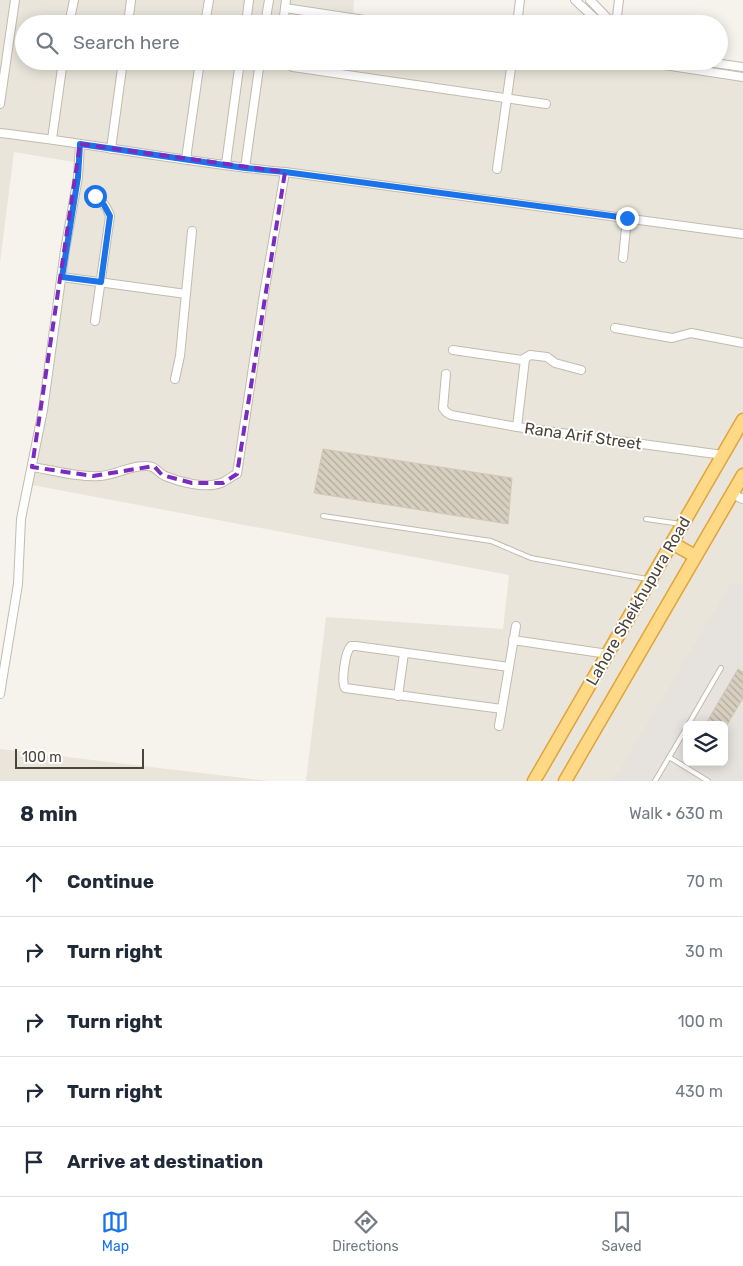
<!DOCTYPE html>
<meta charset="utf-8">
<style>
body{margin:0;font-family:Rubik,sans-serif;background:#f6f6f7;color:#1f2937}
.controls{position:absolute;right:15px;bottom:15px;display:grid;overflow:hidden;border-radius:8px;box-shadow:0 2px 12px #0003}
.controls button{width:45px;height:45px;display:grid;place-items:center;padding:0;border:0;border-bottom:1px solid #e0e1e3;background:#fff;color:#1f2937;font:25px sans-serif}
.scale{position:absolute;left:15px;bottom:12px;width:129px;box-sizing:border-box;padding-left:5px;border:2px solid #4b4439;border-top:0;font-size:14px;line-height:18px;white-space:nowrap;color:#4b4439;-webkit-text-stroke:4px #fff;paint-order:stroke}
.stop{position:absolute;width:15px;height:15px;margin:-11px;border:4px solid #1a73e8;border-radius:50%;background:#fff}
.stop.end{background:#1a73e8;border-color:#fff;box-shadow:0 1px 5px #0008}
.list{margin:0;padding:0;list-style:none}
h2{display:flex;justify-content:space-between;align-items:center;height:65px;margin:0;padding:0 20px;font-size:21px}
h2 small{font-size:16px;font-weight:400;color:#747a83}
.list li{display:grid;grid-template-columns:32px 1fr auto;gap:15px;align-items:center;box-sizing:border-box;height:70px;padding:0 20px;border-top:1px solid #e0e1e3}
.list b{display:block;font-size:19px;white-space:nowrap}
.list em{font-size:16px;font-style:normal;color:#747a83}
.icon{flex:none;width:28px;height:28px;fill:none;stroke:currentColor;stroke-width:2;stroke-linecap:round;stroke-linejoin:round}
.map{position:relative;flex:none;width:743px;height:781px;overflow:hidden}
.search{position:absolute;background:#fff;box-shadow:0 2px 12px #0003;left:15px;right:15px;top:15px;height:55px;display:flex;align-items:center;gap:12px;box-sizing:border-box;padding:0 18px;border-radius:28px;color:#747a83;font-size:19px}
.sheet{height:415px;background:#fff}
nav{display:flex;justify-content:space-around;align-items:center;box-sizing:border-box;height:70px;border-top:1px solid #e0e1e3;background:#fff;font-size:14px;color:#747a83}
nav a{display:grid;justify-items:center;gap:2px}
nav .on{color:#1a73e8}
.map>svg:first-child{display:block}
.residential{fill:#eae5da;fill-rule:evenodd}
.industrial{fill:#e6e2dd;fill-rule:evenodd}
.building{fill:url(#building-back-hatch);stroke:#d3c7b4}
.lines{fill:none;stroke-linecap:round;stroke-linejoin:round}
.service-casing{stroke:#c2bbae;stroke-width:6}
.minor-casing{stroke:#c2bbae;stroke-width:10}
.trunk-casing{stroke:#e0a43c;stroke-width:15}
.service{stroke:#fff;stroke-width:4}
.minor{stroke:#fff;stroke-width:8}
.trunk{stroke:#ffd985;stroke-width:12}
.route{stroke:#1a73e8;stroke-width:6}
.marked{fill:none;stroke:#7b2cbf;stroke-width:4;stroke-dasharray:10 6;stroke-linejoin:round}
.labels{text-anchor:middle;dominant-baseline:central;stroke-width:4;stroke-linejoin:round;paint-order:stroke}
.street-label{font-size:16px;fill:#4b4439;stroke:#fff}
</style>
<div class="map">
<svg width="743" height="781" viewBox="0 0 743 781">
<defs>
<pattern id="building-back-hatch" width="6" height="6" patternUnits="userSpaceOnUse" patternTransform="scale(1.25)"><rect width="6" height="6" fill="#d8cfc1"/><path d="M-1 5l2 2M0 0l6 6M5-1l2 2" fill="none" stroke="#b1aa9e"/></pattern>
</defs>
<rect width="100%" height="100%" fill="#f6f3ec"/>
<g class="residential">
<path d="M0 0H354L353 18 391 24H24V61H637L743 77V781H306L326 617 503 629 509 575 27 484 80 163 14 152 0 263ZM687 725H724V762H687Z"/>
<path d="M0 749 268 781H0Z"/>
</g>
<path class="industrial" d="M731 583 743 585V781H613ZM687 725H724V762H687Z"/>
<g class="building">
<path d="M323 449 512 478 508 524 314 493Z"/>
<path d="M738 669 743 672V698L727 725H705Z"/>
</g>
<g class="lines">
<g class="service-casing">
<g id="service">
<path d="M323 516 491 541 531 558 647 579"/>
<path d="M646 519 681 524"/>
<path d="M688 725 721 668"/>
<path d="M669 757 708 781"/>
<path d="M655 781 687 727"/>
</g>
</g>
<g class="minor-casing">
<g id="minor">
<path d="M575 0 601 24"/>
<path d="M590 0 613 24"/>
<path d="M285 8 391 24"/>
<path d="M69 24 74 0"/>
<path d="M128 24 131 0"/>
<path d="M205 24 209 0"/>
<path d="M246 24 249 0"/>
<path d="M265 24 269 0"/>
<path d="M283 24 286 0"/>
<path d="M517 24 520 0"/>
<path d="M616 24 619 0"/>
<path d="M281 61 293 67 546 104"/>
<path d="M638 61 743 77"/>
<path d="M700 61 743 67"/>
<path d="M0 104 15 0"/>
<path d="M0 133C95 144 189 163 285 172L743 234"/>
<path d="M52 139 63 61"/>
<path d="M111 149 123 61"/>
<path d="M186 159 200 61"/>
<path d="M226 164 240 61"/>
<path d="M245 168 260 61"/>
<path d="M497 169 512 61"/>
<path d="M89 194C99 197 107 206 110 216L95 321"/>
<path d="M623 258 627 218"/>
<path d="M62 277 186 294"/>
<path d="M615 328 672 338 691 333 743 343"/>
<path d="M453 350 522 360 530 355 547 357 555 363 581 370"/>
<path d="M446 374 443 408 446 412 451 415 517 427 723 455"/>
<path d="M175 379 180 356 192 231"/>
<path d="M517 427 525 359"/>
<path d="M32 467C53 470 80 478 100 476 115 475 129 466 145 466 155 465 157 472 165 476 180 482 205 489 221 483 227 481 231 476 237 474L264 294 285 172"/>
<path d="M732 494 743 499"/>
<path d="M513 640 608 654"/>
<path d="M0 694 18 584 21 519 43 410 65 250 78 177 80 144"/>
<path d="M398 696 404 653"/>
<path d="M502 709 345 688C341 681 345 652 351 646H356L509 667"/>
<path d="M499 726 516 626"/>
</g>
</g>
<g class="trunk-casing">
<g id="trunk">
<path d="M672 543 695 556"/>
<path d="M534 781 743 420"/>
<path d="M565 781 743 475"/>
</g>
</g>
<use href="#service" class="service"/>
<use href="#minor" class="minor"/>
<use href="#trunk" class="trunk"/>
</g>
<g class="lines">
<path class="route" d="M95 196 104 205 110 216 101 282 62 277 78 177 80 144 245 168 285 172 627 218"/>
</g>
<path class="marked" d="M80 144 285 172 237 474 223 483H192L162 475 154 466 93 476 32 467Z"/>
<g class="labels">
<g class="street-label">
<text transform="translate(583 436) rotate(8)">Rana Arif Street</text>
<text transform="translate(638 601) rotate(-60)">Lahore Sheikhupura Road</text>
</g>
</g>
</svg>
<div class="controls">
<button><svg class="icon" aria-label="layers" viewBox="0 0 24 24"><path d="M12 4l9 5-9 5-9-5zM3 14l9 5 9-5"/></svg></button>
</div>
<div class="scale">100 m</div>
<div class="stop" style="left:95px;top:196px"></div>
<div class="stop end" style="left:627px;top:218px"></div>
<div class="search"><svg class="icon" aria-label="search" viewBox="0 0 24 24"><circle cx="10" cy="10" r="6"/><path d="M15 15l6 6"/></svg>Search here</div>
</div>
<section class="sheet">
<h2>8 min<small>Walk · 630 m</small></h2>
<ul class="list">
<li><svg class="icon" aria-label="ahead" viewBox="0 0 24 24"><path d="M12 20V5M6 11l6-6 6 6"/></svg><div><b>Continue</b></div><em>70 m</em></li>
<li><svg class="icon" aria-label="right" viewBox="0 0 24 24"><path d="M7 20v-9h11M14 6l5 5-5 5"/></svg><div><b>Turn right</b></div><em>30 m</em></li>
<li><svg class="icon" aria-label="right" viewBox="0 0 24 24"><path d="M7 20v-9h11M14 6l5 5-5 5"/></svg><div><b>Turn right</b></div><em>100 m</em></li>
<li><svg class="icon" aria-label="right" viewBox="0 0 24 24"><path d="M7 20v-9h11M14 6l5 5-5 5"/></svg><div><b>Turn right</b></div><em>430 m</em></li>
<li><svg class="icon" aria-label="arrive" viewBox="0 0 24 24"><path d="M6 21V4h12l-3 4 3 4H6"/></svg><div><b>Arrive at destination</b></div></li>
</ul>
</section>
<nav>
<a class="on"><svg class="icon" aria-label="map" viewBox="0 0 24 24"><path d="M3 6l6-2 6 2 6-2v14l-6 2-6-2-6 2zM9 4v14M15 6v14"/></svg>Map</a>
<a><svg class="icon" aria-label="directions" viewBox="0 0 24 24"><path d="M12 3l9 9-9 9-9-9zM9 14v-3h6M13 9l2 2-2 2"/></svg>Directions</a>
<a><svg class="icon" aria-label="saved" viewBox="0 0 24 24"><path d="M7 4h10v16l-5-4-5 4z"/></svg>Saved</a>
</nav>
